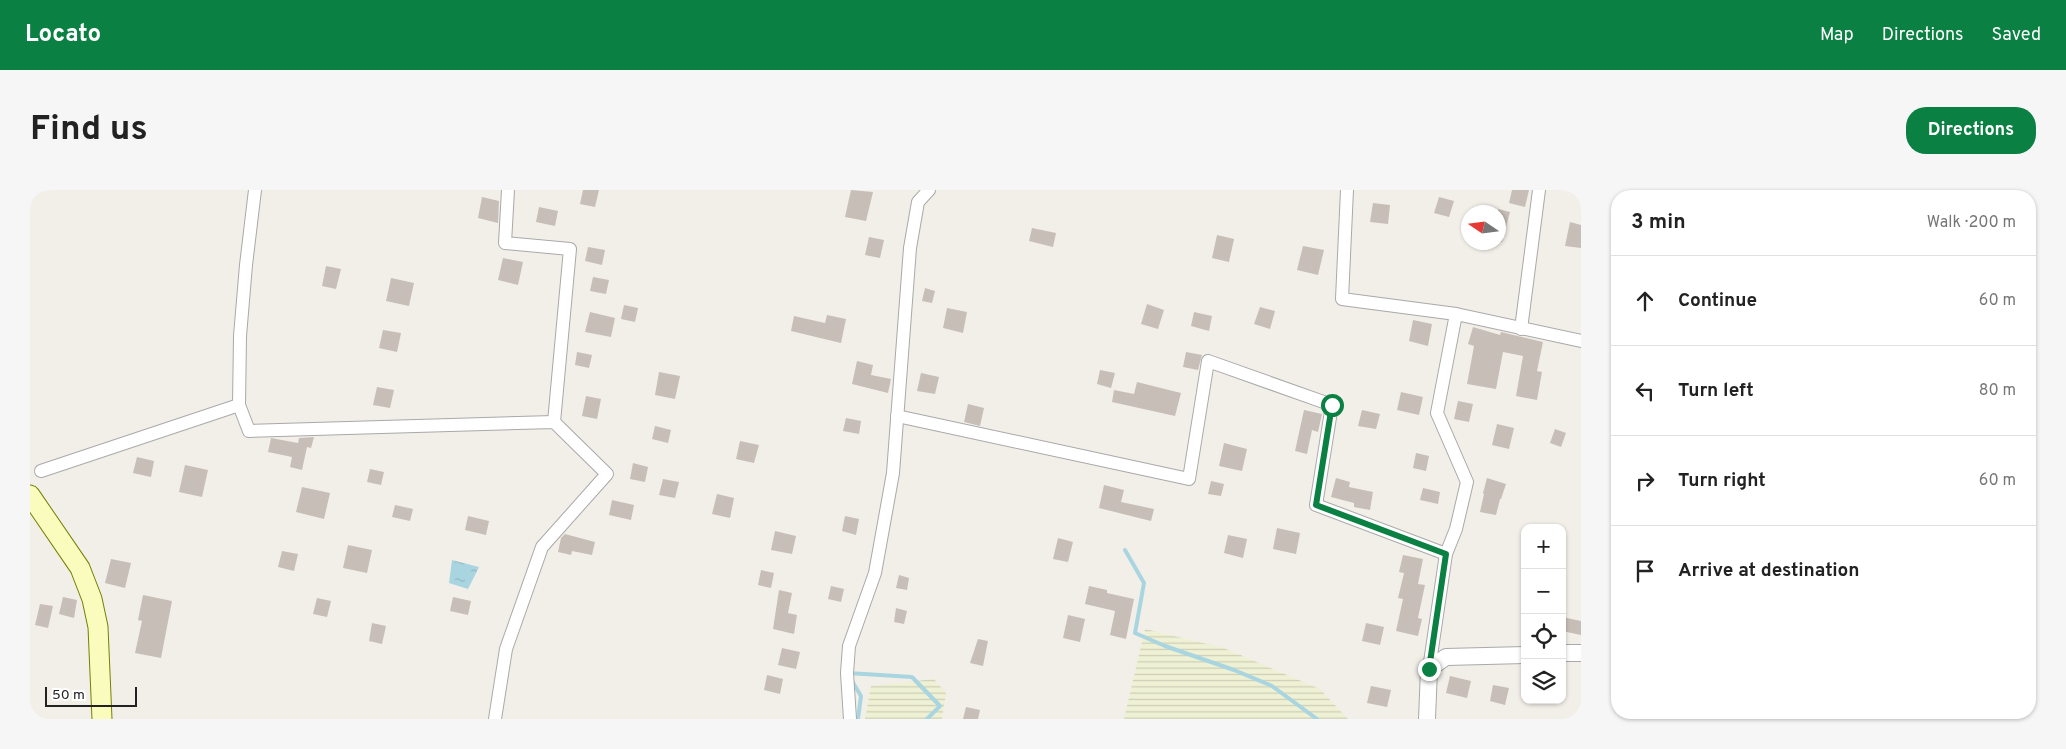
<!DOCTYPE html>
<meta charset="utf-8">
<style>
body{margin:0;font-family:Overpass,sans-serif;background:#f6f6f6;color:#222}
.controls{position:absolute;right:15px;bottom:15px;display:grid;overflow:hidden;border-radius:10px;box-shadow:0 1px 4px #0004}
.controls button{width:45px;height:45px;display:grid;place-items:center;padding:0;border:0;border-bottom:1px solid #e0e0e0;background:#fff;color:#222;font:25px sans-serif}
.compass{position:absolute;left:1431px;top:15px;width:45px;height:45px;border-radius:50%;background:#fff;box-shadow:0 1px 4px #0004;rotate:283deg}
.scale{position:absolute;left:15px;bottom:12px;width:92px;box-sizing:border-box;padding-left:5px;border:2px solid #222;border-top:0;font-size:14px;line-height:18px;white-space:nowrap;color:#222;-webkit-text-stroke:4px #fff;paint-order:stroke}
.stop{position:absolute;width:15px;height:15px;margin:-11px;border:4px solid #0b8043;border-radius:50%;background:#fff}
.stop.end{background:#0b8043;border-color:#fff;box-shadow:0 1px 5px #0008}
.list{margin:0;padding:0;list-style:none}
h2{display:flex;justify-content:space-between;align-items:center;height:65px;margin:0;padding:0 20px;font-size:21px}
h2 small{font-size:16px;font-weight:400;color:#767676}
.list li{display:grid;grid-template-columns:32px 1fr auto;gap:15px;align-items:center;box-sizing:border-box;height:90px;padding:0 20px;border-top:1px solid #e0e0e0}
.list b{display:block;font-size:19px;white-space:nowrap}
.list em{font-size:16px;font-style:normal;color:#767676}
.icon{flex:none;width:28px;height:28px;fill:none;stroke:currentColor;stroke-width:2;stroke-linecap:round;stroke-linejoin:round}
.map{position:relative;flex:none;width:1551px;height:529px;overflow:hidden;border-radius:20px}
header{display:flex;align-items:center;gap:30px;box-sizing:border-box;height:70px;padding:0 25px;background:#0b8043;color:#fff}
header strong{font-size:24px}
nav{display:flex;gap:28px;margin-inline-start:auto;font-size:18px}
.intro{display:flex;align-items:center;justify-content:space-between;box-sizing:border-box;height:120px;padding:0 30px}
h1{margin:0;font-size:35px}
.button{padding:12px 22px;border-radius:20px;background:#0b8043;color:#fff;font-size:18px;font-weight:700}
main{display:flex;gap:30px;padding:0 30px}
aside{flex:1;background:#fff;border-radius:20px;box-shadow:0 1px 4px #0004}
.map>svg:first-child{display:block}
.farmland{fill:url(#farmland-rules)}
.water{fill:url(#water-ripples)}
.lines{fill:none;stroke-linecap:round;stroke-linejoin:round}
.stream{stroke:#a8d5e0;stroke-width:4}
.building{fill:#c7beb7}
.minor-casing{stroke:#a9a9a9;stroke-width:14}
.tertiary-casing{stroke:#a9a9a9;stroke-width:18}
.secondary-casing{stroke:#758002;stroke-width:21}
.minor{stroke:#fff;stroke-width:12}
.tertiary{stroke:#fff;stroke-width:16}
.secondary{stroke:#fafcbd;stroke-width:19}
.route{stroke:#0b8043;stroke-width:6}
</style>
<header>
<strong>Locato</strong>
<nav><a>Map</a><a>Directions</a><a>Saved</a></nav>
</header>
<div class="intro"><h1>Find us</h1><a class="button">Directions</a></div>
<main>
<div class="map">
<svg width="1551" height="529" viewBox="0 0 1551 529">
<defs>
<pattern id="farmland-rules" width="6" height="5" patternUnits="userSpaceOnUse" patternTransform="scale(1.25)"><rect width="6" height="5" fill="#eff1d4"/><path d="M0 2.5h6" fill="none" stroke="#cdceb6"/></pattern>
<pattern id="water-ripples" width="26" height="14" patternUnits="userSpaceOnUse" patternTransform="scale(1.25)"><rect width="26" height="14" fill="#a8d5e0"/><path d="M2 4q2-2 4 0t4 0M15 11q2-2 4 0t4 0" fill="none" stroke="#90b7c0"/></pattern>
</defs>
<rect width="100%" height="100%" fill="#f2efe9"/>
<g class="farmland">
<path d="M1115 439 1194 458 1290 499 1318 529H1094Z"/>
<path d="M904 489 916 503 912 529H835L841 496Z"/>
</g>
<path class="water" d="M422 370 449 377 438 399 419 393Z"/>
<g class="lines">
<g class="stream">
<path d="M1095 360 1114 393 1105 443 1135 456 1204 480 1242 496 1287 529"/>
<path d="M818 483 882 487 910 516 897 529"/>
<path d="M822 491 831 506 828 529"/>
</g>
</g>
<g class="building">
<path d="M553 0H569L565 17 550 14Z"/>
<path d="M821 0 843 2 836 31 815 27Z"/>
<path d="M1482 0H1499L1495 17 1479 13Z"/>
<path d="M452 7 469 11 468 33 448 28Z"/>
<path d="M1409 7 1424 11 1419 27 1404 23Z"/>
<path d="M1343 13 1360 15 1358 34 1340 32Z"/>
<path d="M509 17 528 21 525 36 506 32Z"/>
<path d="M1468 19 1480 22 1472 52H1468Z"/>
<path d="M1540 32 1551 35V58L1535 56Z"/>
<path d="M1002 38 1026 43 1023 57 999 51Z"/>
<path d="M1187 45 1204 49 1199 72 1182 68Z"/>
<path d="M839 47 854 50 850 68 835 65Z"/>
<path d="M1273 56 1294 60 1288 85 1267 80Z"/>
<path d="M558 57 575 60 572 75 555 71Z"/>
<path d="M473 68 493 72 488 95 468 90Z"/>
<path d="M296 76 311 79 306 99 292 96Z"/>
<path d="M563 87 579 90 576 104 560 101Z"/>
<path d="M361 88 384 93 379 116 356 111Z"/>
<path d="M895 98 905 101 902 113 892 111Z"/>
<path d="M1117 114 1134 120 1128 139 1111 134Z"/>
<path d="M594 115 608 118 605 132 591 129Z"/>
<path d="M1230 117 1245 121 1240 139 1224 134Z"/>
<path d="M917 118 937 122 933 143 913 138Z"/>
<path d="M560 122 585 128 581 147 555 142Z"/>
<path d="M1164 122 1182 126 1179 141 1161 136Z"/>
<path d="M797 125 816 129 811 153 761 141 764 126 795 133Z"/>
<path d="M1383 130 1402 134 1398 156 1379 151Z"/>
<path d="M1443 137 1470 145 1471 142 1513 152 1507 181 1512 182 1507 210 1486 206 1493 166 1473 162 1466 199 1437 194 1444 156 1438 154Z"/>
<path d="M353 140 371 143 367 162 349 158Z"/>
<path d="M547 162 562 165 559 178 545 175Z"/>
<path d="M1156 162 1172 165 1168 180 1153 177Z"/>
<path d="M827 171 843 175 841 185 861 189 858 203 822 194Z"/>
<path d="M1070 180 1085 183 1081 198 1067 194Z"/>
<path d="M629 182 650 186 645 209 625 205Z"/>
<path d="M891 183 909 187 905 204 887 201Z"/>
<path d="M1107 192 1151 203 1145 226 1082 212 1084 200 1104 204Z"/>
<path d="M347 197 364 200 360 218 343 215Z"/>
<path d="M1371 202 1393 207 1389 225 1367 220Z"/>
<path d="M556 206 571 209 567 229 552 226Z"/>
<path d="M1428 211 1443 214 1439 232 1424 229Z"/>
<path d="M938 214 954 218 950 236 934 232Z"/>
<path d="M1274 220 1292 224 1288 242 1282 240 1277 264 1265 261Z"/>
<path d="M1332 220 1350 224 1346 239 1328 236Z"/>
<path d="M816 228 831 231 829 244 813 241Z"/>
<path d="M1467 234 1484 238 1479 259 1462 255Z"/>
<path d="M625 236 641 240 638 253 622 249Z"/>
<path d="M1525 239 1536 243 1531 257 1520 253Z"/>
<path d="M284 247 281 258 277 257 272 280 260 277 262 267 238 262 241 248 268 253 269 248Z"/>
<path d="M710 251 729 255 724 273 706 269Z"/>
<path d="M1194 253 1217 259 1212 281 1189 276Z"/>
<path d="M1386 263 1399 266 1396 281 1383 278Z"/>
<path d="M107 267 124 271 121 287 103 283Z"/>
<path d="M603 273 618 277 615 292 600 289Z"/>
<path d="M155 275 178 280 172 307 149 302Z"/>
<path d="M340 279 354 282 351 295 337 292Z"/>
<path d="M1306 288 1320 292 1319 297 1343 302 1340 320 1324 317V313L1301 307Z"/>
<path d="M1457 288 1476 294 1471 309H1470L1466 325 1450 322 1454 304 1453 303Z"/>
<path d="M633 289 649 292 645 308 629 305Z"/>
<path d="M1181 291 1194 294 1191 306 1178 304Z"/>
<path d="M1074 295 1094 300 1091 312 1124 319 1121 331 1069 318Z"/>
<path d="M272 297 300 303 294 329 266 322Z"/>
<path d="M1393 298 1410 302 1408 314 1390 310Z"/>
<path d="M687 304 704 308 700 328 682 324Z"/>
<path d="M582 310 604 315 601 330 579 325Z"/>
<path d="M365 315 383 319 380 331 362 327Z"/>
<path d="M438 326 459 331 456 345 435 340Z"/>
<path d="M815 326 829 329 826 345 812 341Z"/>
<path d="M1247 338 1270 343 1266 364 1243 359Z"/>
<path d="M745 341 766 346 762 364 741 360Z"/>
<path d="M535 344 565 352 562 365 542 361 541 365 528 362 531 348Z"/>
<path d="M1198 345 1217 349 1213 368 1194 363Z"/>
<path d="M1028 348 1043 352 1038 372 1023 369Z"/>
<path d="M318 355 342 360 337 383 313 378Z"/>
<path d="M252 361 268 364 264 381 248 377Z"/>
<path d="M1373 365 1393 369 1388 394 1395 395 1388 428 1392 429 1388 446 1366 441 1373 409 1368 408 1374 383 1369 382Z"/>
<path d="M81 369 101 373 95 398 75 393Z"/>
<path d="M731 380 744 383 741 398 728 395Z"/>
<path d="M869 385 879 388 877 400 866 398Z"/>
<path d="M801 396 814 399 811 412 798 409Z"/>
<path d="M1059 396 1077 400V403L1104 409 1096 449 1080 445 1085 421 1055 414Z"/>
<path d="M749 400 762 403 758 423 767 425 764 444 743 439Z"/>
<path d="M113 405 142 411 131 468 105 463 112 431 108 430Z"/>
<path d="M33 407 47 410 44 428 29 424Z"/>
<path d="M423 407 441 411 438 425 420 421Z"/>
<path d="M287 408 301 411 297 427 283 424Z"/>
<path d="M10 414 23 416 18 438 5 435Z"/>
<path d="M866 418 877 421 874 434 864 432Z"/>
<path d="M1038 425 1055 429 1050 452 1033 448Z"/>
<path d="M1532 427 1551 431V445L1532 441Z"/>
<path d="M342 433 356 436 352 454 339 451Z"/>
<path d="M1336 433 1354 437 1350 455 1332 451Z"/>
<path d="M948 449 958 451 953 476 940 473Z"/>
<path d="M752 458 770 462 766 479 748 475Z"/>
<path d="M737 485 753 489 750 504 734 500Z"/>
<path d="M1420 486 1441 491 1437 508 1416 503Z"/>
<path d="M1463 495 1479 498 1475 515 1460 511Z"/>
<path d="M1341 496 1361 500 1357 517 1337 513Z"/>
<path d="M936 517 950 520 948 529H933Z"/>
</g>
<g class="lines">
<g class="minor-casing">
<g id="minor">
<path d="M225 0 216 75 210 146 209 215 219 241 524 232 577 284 512 357 476 459 465 529"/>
<path d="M478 0 475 53 540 59 524 232"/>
<path d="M1317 0 1312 109 1426 124"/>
<path d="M1491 139 1509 0"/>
<path d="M867 226 1159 289 1178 171 1302 215 1286 315 1416 364"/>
<path d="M11 281 209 215"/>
<path d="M1399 479 1416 364 1426 339 1437 292 1407 223 1426 124 1551 151"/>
<path d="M820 529 817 483 819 456 845 383 863 283 880 58 888 12 899 0"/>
</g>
</g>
<g class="tertiary-casing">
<g id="tertiary">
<path d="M1532 463H1551"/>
<path d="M1397 529 1399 479 1416 467 1495 465"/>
</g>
</g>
<g class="secondary-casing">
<path id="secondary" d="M0 305 50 378 62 409 68 437 72 529"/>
</g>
<use href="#minor" class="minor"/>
<use href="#tertiary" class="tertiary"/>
<use href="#secondary" class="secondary"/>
</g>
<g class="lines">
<path class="route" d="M1302 215 1286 315 1416 364 1399 479"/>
</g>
</svg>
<div class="controls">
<button>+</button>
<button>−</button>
<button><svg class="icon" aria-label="locate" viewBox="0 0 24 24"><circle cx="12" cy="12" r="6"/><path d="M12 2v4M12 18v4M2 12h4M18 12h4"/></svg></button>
<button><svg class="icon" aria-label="layers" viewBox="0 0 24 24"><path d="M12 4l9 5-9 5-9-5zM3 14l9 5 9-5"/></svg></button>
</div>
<svg class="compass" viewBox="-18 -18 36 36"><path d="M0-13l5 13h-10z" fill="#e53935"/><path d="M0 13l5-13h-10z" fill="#767676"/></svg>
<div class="scale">50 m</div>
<div class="stop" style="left:1302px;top:215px"></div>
<div class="stop end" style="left:1399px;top:479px"></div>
</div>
<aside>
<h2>3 min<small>Walk · 200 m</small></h2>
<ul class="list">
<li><svg class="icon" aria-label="ahead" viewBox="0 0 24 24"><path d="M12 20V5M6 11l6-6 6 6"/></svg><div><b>Continue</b></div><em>60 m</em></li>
<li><svg class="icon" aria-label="left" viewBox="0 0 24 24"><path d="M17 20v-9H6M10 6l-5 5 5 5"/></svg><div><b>Turn left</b></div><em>80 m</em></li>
<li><svg class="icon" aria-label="right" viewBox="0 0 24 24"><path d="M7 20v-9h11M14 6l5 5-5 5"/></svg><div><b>Turn right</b></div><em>60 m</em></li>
<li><svg class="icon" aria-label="arrive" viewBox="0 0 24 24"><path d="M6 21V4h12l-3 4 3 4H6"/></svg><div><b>Arrive at destination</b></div></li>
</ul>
</aside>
</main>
